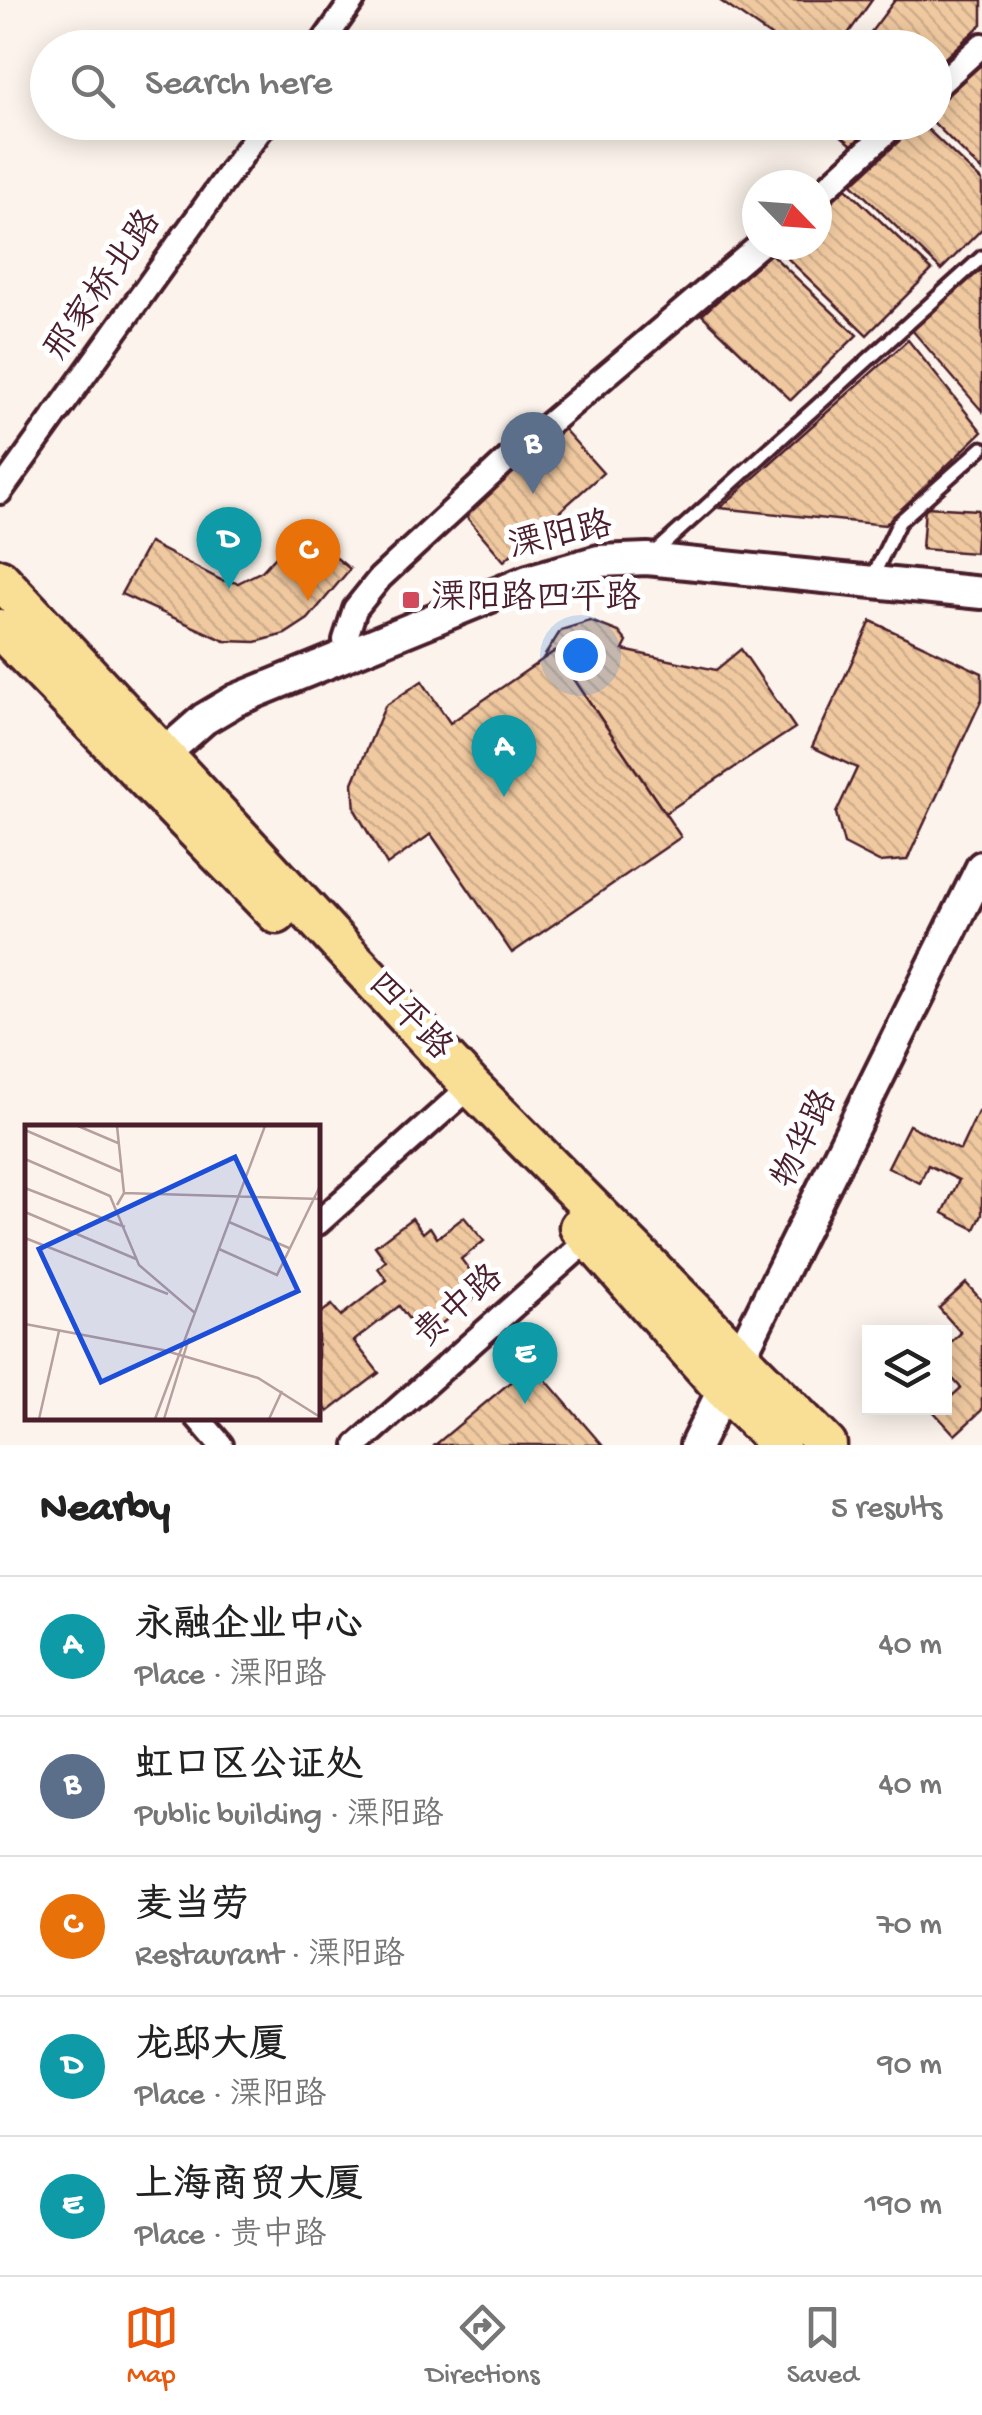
<!DOCTYPE html>
<meta charset="utf-8">
<style>
body{margin:0;font-family:"Gochi Hand","LXGW WenKai TC",sans-serif;background:#f6f6f6;color:#222}
.controls{position:absolute;right:30px;bottom:30px;display:grid;overflow:hidden;border-radius:0px;box-shadow:0 5px 25px #0003}
.controls button{width:90px;height:90px;display:grid;place-items:center;padding:0;border:0;border-bottom:2px solid #e0e0e0;background:#fff;color:#222;font:50px sans-serif}
.compass{position:absolute;left:742px;top:170px;width:90px;height:90px;border-radius:50%;background:#fff;box-shadow:0 5px 25px #0003;rotate:115deg}
.you{position:absolute;left:580px;top:655px;width:35px;height:35px;margin:-25px;border:8px solid #fff;border-radius:50%;background:#1a73e8;box-shadow:0 0 0 15px #1a73e833}
.badge{display:grid;place-items:center;width:65px;height:65px;border-radius:50%;background:#ea580c;color:#fff;font-size:32px;font-weight:700}
.pin{position:absolute;translate:-50% -82px;filter:drop-shadow(0 2px 5px #0008)}
.pin::after{content:'';position:absolute;top:52px;width:35px;height:30px;background:inherit;clip-path:polygon(0 0,100% 0,50% 100%)}
.list{margin:0;padding:0;list-style:none}
h2{display:flex;justify-content:space-between;align-items:center;height:130px;margin:0;padding:0 40px;font-size:42px}
h2 small{font-size:32px;font-weight:400;color:#767676}
.list li{display:grid;grid-template-columns:65px 1fr auto;gap:30px;align-items:center;box-sizing:border-box;height:140px;padding:0 40px;border-top:2px solid #e0e0e0}
.list b{display:block;font-size:38px;white-space:nowrap}
.list p{margin:0;font-size:32px;white-space:nowrap;color:#767676}
.list em{font-size:32px;font-style:normal;color:#767676}
.icon{flex:none;width:55px;height:55px;fill:none;stroke:currentColor;stroke-width:2;stroke-linecap:round;stroke-linejoin:round}
.map{position:relative;flex:none;width:982px;height:1445px;overflow:hidden}
.search{position:absolute;background:#fff;box-shadow:0 5px 25px #0003;left:30px;right:30px;top:30px;height:110px;display:flex;align-items:center;gap:25px;box-sizing:border-box;padding:0 35px;border-radius:55px;color:#767676;font-size:38px}
.sheet{height:830px;background:#fff}
nav{display:flex;justify-content:space-around;align-items:center;box-sizing:border-box;height:140px;border-top:2px solid #e0e0e0;background:#fff;font-size:28px;color:#767676}
nav a{display:grid;justify-items:center;gap:5px}
nav .on{color:#ea580c}
.map>svg:first-child{display:block}
.building{fill:url(#building-back-hatch);stroke:#4a1f2b;stroke-width:2.5}
.lines{fill:none;stroke-linecap:round;stroke-linejoin:round}
.service-casing{stroke:#4a1f2b;stroke-width:19}
.minor-casing{stroke:#4a1f2b;stroke-width:30}
.tertiary-casing{stroke:#4a1f2b;stroke-width:38}
.primary-casing{stroke:#4a1f2b;stroke-width:45}
.service{stroke:#fff;stroke-width:11}
.minor{stroke:#fff;stroke-width:22}
.tertiary{stroke:#fff;stroke-width:30}
.primary{stroke:#f9df96;stroke-width:38}
.poi-dot{fill:#d1495b;stroke:#fff;stroke-width:4}
.labels{text-anchor:middle;dominant-baseline:central;stroke-width:10;stroke-linejoin:round;paint-order:stroke}
.street-label{font-size:35px;fill:#4a1f2b;stroke:#fff}
.poi-label{font-size:35px;fill:#4a1f2b;stroke:#fff;text-anchor:start}
.inset-road{fill:none;stroke:#b59f9f;stroke-width:2.5}
.view{fill:#1d4ed8;fill-opacity:0.15;stroke:#1d4ed8;stroke-width:5}
.inset-edge{fill:none;stroke:#4a1f2b;stroke-width:5}
</style>
<div class="map">
<svg width="982" height="1445" viewBox="0 0 982 1445">
<defs>
<pattern id="building-back-hatch" width="6" height="6" patternUnits="userSpaceOnUse" patternTransform="scale(2.5)"><rect width="6" height="6" fill="#f0c9a0"/><path d="M-1 5l2 2M0 0l6 6M5-1l2 2" fill="none" stroke="#cfac8a"/></pattern>
</defs>
<rect width="100%" height="100%" fill="#fcf4ec"/>
<filter id="ink" filterUnits="userSpaceOnUse"><feTurbulence type="fractalNoise" baseFrequency=".01" numOctaves="2"/><feDisplacementMap in="SourceGraphic" scale="20" xChannelSelector="R" yChannelSelector="G"/><feConvolveMatrix kernelMatrix="1 2 1 2 8 2 1 2 1" color-interpolation-filters="sRGB"/></filter>
<g filter="url(#ink)">
<g class="building">
<path d="M719 0H872L838 48H788Z"/>
<path d="M895 0H982V24L934 68V48H859Z"/>
<path d="M982 64V171L933 122 934 107Z"/>
<path d="M825 122H877L852 145Z"/>
<path d="M920 122 982 181V229L941 270 852 184Z"/>
<path d="M846 188 932 270 867 335 778 249 783 245H817V214Z"/>
<path d="M770 253 857 335 791 400 702 315Z"/>
<path d="M982 269V411L911 329Z"/>
<path d="M908 340 982 432 885 525 720 508Z"/>
<path d="M562 427 603 473 504 561 464 514Z"/>
<path d="M925 507 978 510 975 553 922 549Z"/>
<path d="M301 529 350 569 308 619 285 634 256 642 225 641 121 594 149 543 221 580 238 583 262 571Z"/>
<path d="M590 621 619 632 627 642 623 650 716 670 741 649 795 728 665 813 555 651 542 660 561 630Z"/>
<path d="M871 621 982 673V699L907 860 879 862 844 844 836 813 857 768 812 747Z"/>
<path d="M555 651 681 837 512 953 431 834 387 865 355 810 353 783 385 706 422 681 450 723Z"/>
<path d="M978 1112 982 1114V1215L975 1229 943 1213 959 1180 928 1165 920 1183 888 1167 909 1125 960 1150Z"/>
<path d="M464 1217 484 1241 461 1259 485 1290 423 1338 399 1306 354 1341 379 1373 328 1412 318 1399V1306L322 1312 332 1305 341 1316 387 1280 378 1268 386 1261 375 1246 412 1218 423 1233 430 1227 437 1238Z"/>
<path d="M966 1283 982 1301V1410L955 1435 934 1412 961 1388 944 1369V1339L949 1344 961 1333 939 1308Z"/>
<path d="M532 1364 602 1445H435Z"/>
</g>
<g class="lines">
<g class="service-casing">
<g id="service">
<path d="M651 556 982 257"/>
<path d="M871 580 899 522 982 448"/>
</g>
</g>
<g class="minor-casing">
<g id="minor">
<path d="M319 48 353 0"/>
<path d="M934 89 982 45"/>
<path d="M817 196 898 122"/>
<path d="M0 492 266 122"/>
<path d="M347 654 345 640 355 609 380 578 511 456 760 245"/>
<path d="M318 1223 471 1086"/>
<path d="M198 1418 221 1445"/>
<path d="M357 1445 597 1232"/>
</g>
</g>
<g class="tertiary-casing">
<g id="tertiary">
<path d="M148 768 204 719 236 700 528 581 599 561 647 559 982 593"/>
<path d="M696 1445 982 867"/>
</g>
</g>
<g class="primary-casing">
<g id="primary">
<path d="M0 579 471 1086 827 1445"/>
<path d="M0 629 277 914"/>
<path d="M579 1227 724 1390 780 1445"/>
</g>
</g>
<use href="#service" class="service"/>
<use href="#minor" class="minor"/>
<use href="#tertiary" class="tertiary"/>
<use href="#primary" class="primary"/>
</g>
</g>
<rect class="poi-dot" x="401" y="590" width="20" height="20" rx="5"/>
<g class="labels">
<g class="street-label">
<text transform="translate(105 287) rotate(-55)">邢家桥北路</text>
<text transform="translate(561 538) rotate(-13)">溧阳路</text>
<text transform="translate(408 1018) rotate(47)">四平路</text>
<text transform="translate(807 1140) rotate(-64)">物华路</text>
<text transform="translate(460 1308) rotate(-41)">贵中路</text>
</g>
<g class="poi-label">
<text x="431" y="600">溧阳路四平路</text>
</g>
</g>
<g transform="translate(25 1125)">
<rect width="295" height="295" fill="#fcf4ec"/>
<path class="inset-road" d="M53 1 93 18M0 5 97 47M0 34 85 71 114 140 170 188M0 63 100 102M99 68 295 74M92 80 99 68 92 1M0 87 111 134M204 97 264 123M0 113 143 169M194 124 252 150 295 61M0 199 138 225 233 253 295 292M14 294 34 206M130 294 240 1M139 294 164 213M244 294 257 266"/>
<path class="view" d="M210 32 273 166 76 257 14 124Z"/>
<rect width="295" height="295" class="inset-edge"/>
</g>
</svg>
<div class="controls">
<button><svg class="icon" aria-label="layers" viewBox="0 0 24 24"><path d="M12 4l9 5-9 5-9-5zM3 14l9 5 9-5"/></svg></button>
</div>
<svg class="compass" viewBox="-18 -18 36 36"><path d="M0-13l5 13h-10z" fill="#e53935"/><path d="M0 13l5-13h-10z" fill="#767676"/></svg>
<div class="you"></div>
<div class="pin badge" style="left:504px;top:797px;background:#0f9aa8">A</div>
<div class="pin badge" style="left:533px;top:494px;background:#5c6f8a">B</div>
<div class="pin badge" style="left:308px;top:601px;background:#e8710a">C</div>
<div class="pin badge" style="left:229px;top:589px;background:#0f9aa8">D</div>
<div class="pin badge" style="left:525px;top:1404px;background:#0f9aa8">E</div>
<div class="search"><svg class="icon" aria-label="search" viewBox="0 0 24 24"><circle cx="10" cy="10" r="6"/><path d="M15 15l6 6"/></svg>Search here</div>
</div>
<section class="sheet">
<h2>Nearby<small>5 results</small></h2>
<ul class="list">
<li><span class="badge" style="background:#0f9aa8">A</span><div><b>永融企业中心</b><p>Place · 溧阳路</p></div><em>40 m</em></li>
<li><span class="badge" style="background:#5c6f8a">B</span><div><b>虹口区公证处</b><p>Public building · 溧阳路</p></div><em>40 m</em></li>
<li><span class="badge" style="background:#e8710a">C</span><div><b>麦当劳</b><p>Restaurant · 溧阳路</p></div><em>70 m</em></li>
<li><span class="badge" style="background:#0f9aa8">D</span><div><b>龙邸大厦</b><p>Place · 溧阳路</p></div><em>90 m</em></li>
<li><span class="badge" style="background:#0f9aa8">E</span><div><b>上海商贸大厦</b><p>Place · 贵中路</p></div><em>190 m</em></li>
</ul>
</section>
<nav>
<a class="on"><svg class="icon" aria-label="map" viewBox="0 0 24 24"><path d="M3 6l6-2 6 2 6-2v14l-6 2-6-2-6 2zM9 4v14M15 6v14"/></svg>Map</a>
<a><svg class="icon" aria-label="directions" viewBox="0 0 24 24"><path d="M12 3l9 9-9 9-9-9zM9 14v-3h6M13 9l2 2-2 2"/></svg>Directions</a>
<a><svg class="icon" aria-label="saved" viewBox="0 0 24 24"><path d="M7 4h10v16l-5-4-5 4z"/></svg>Saved</a>
</nav>
